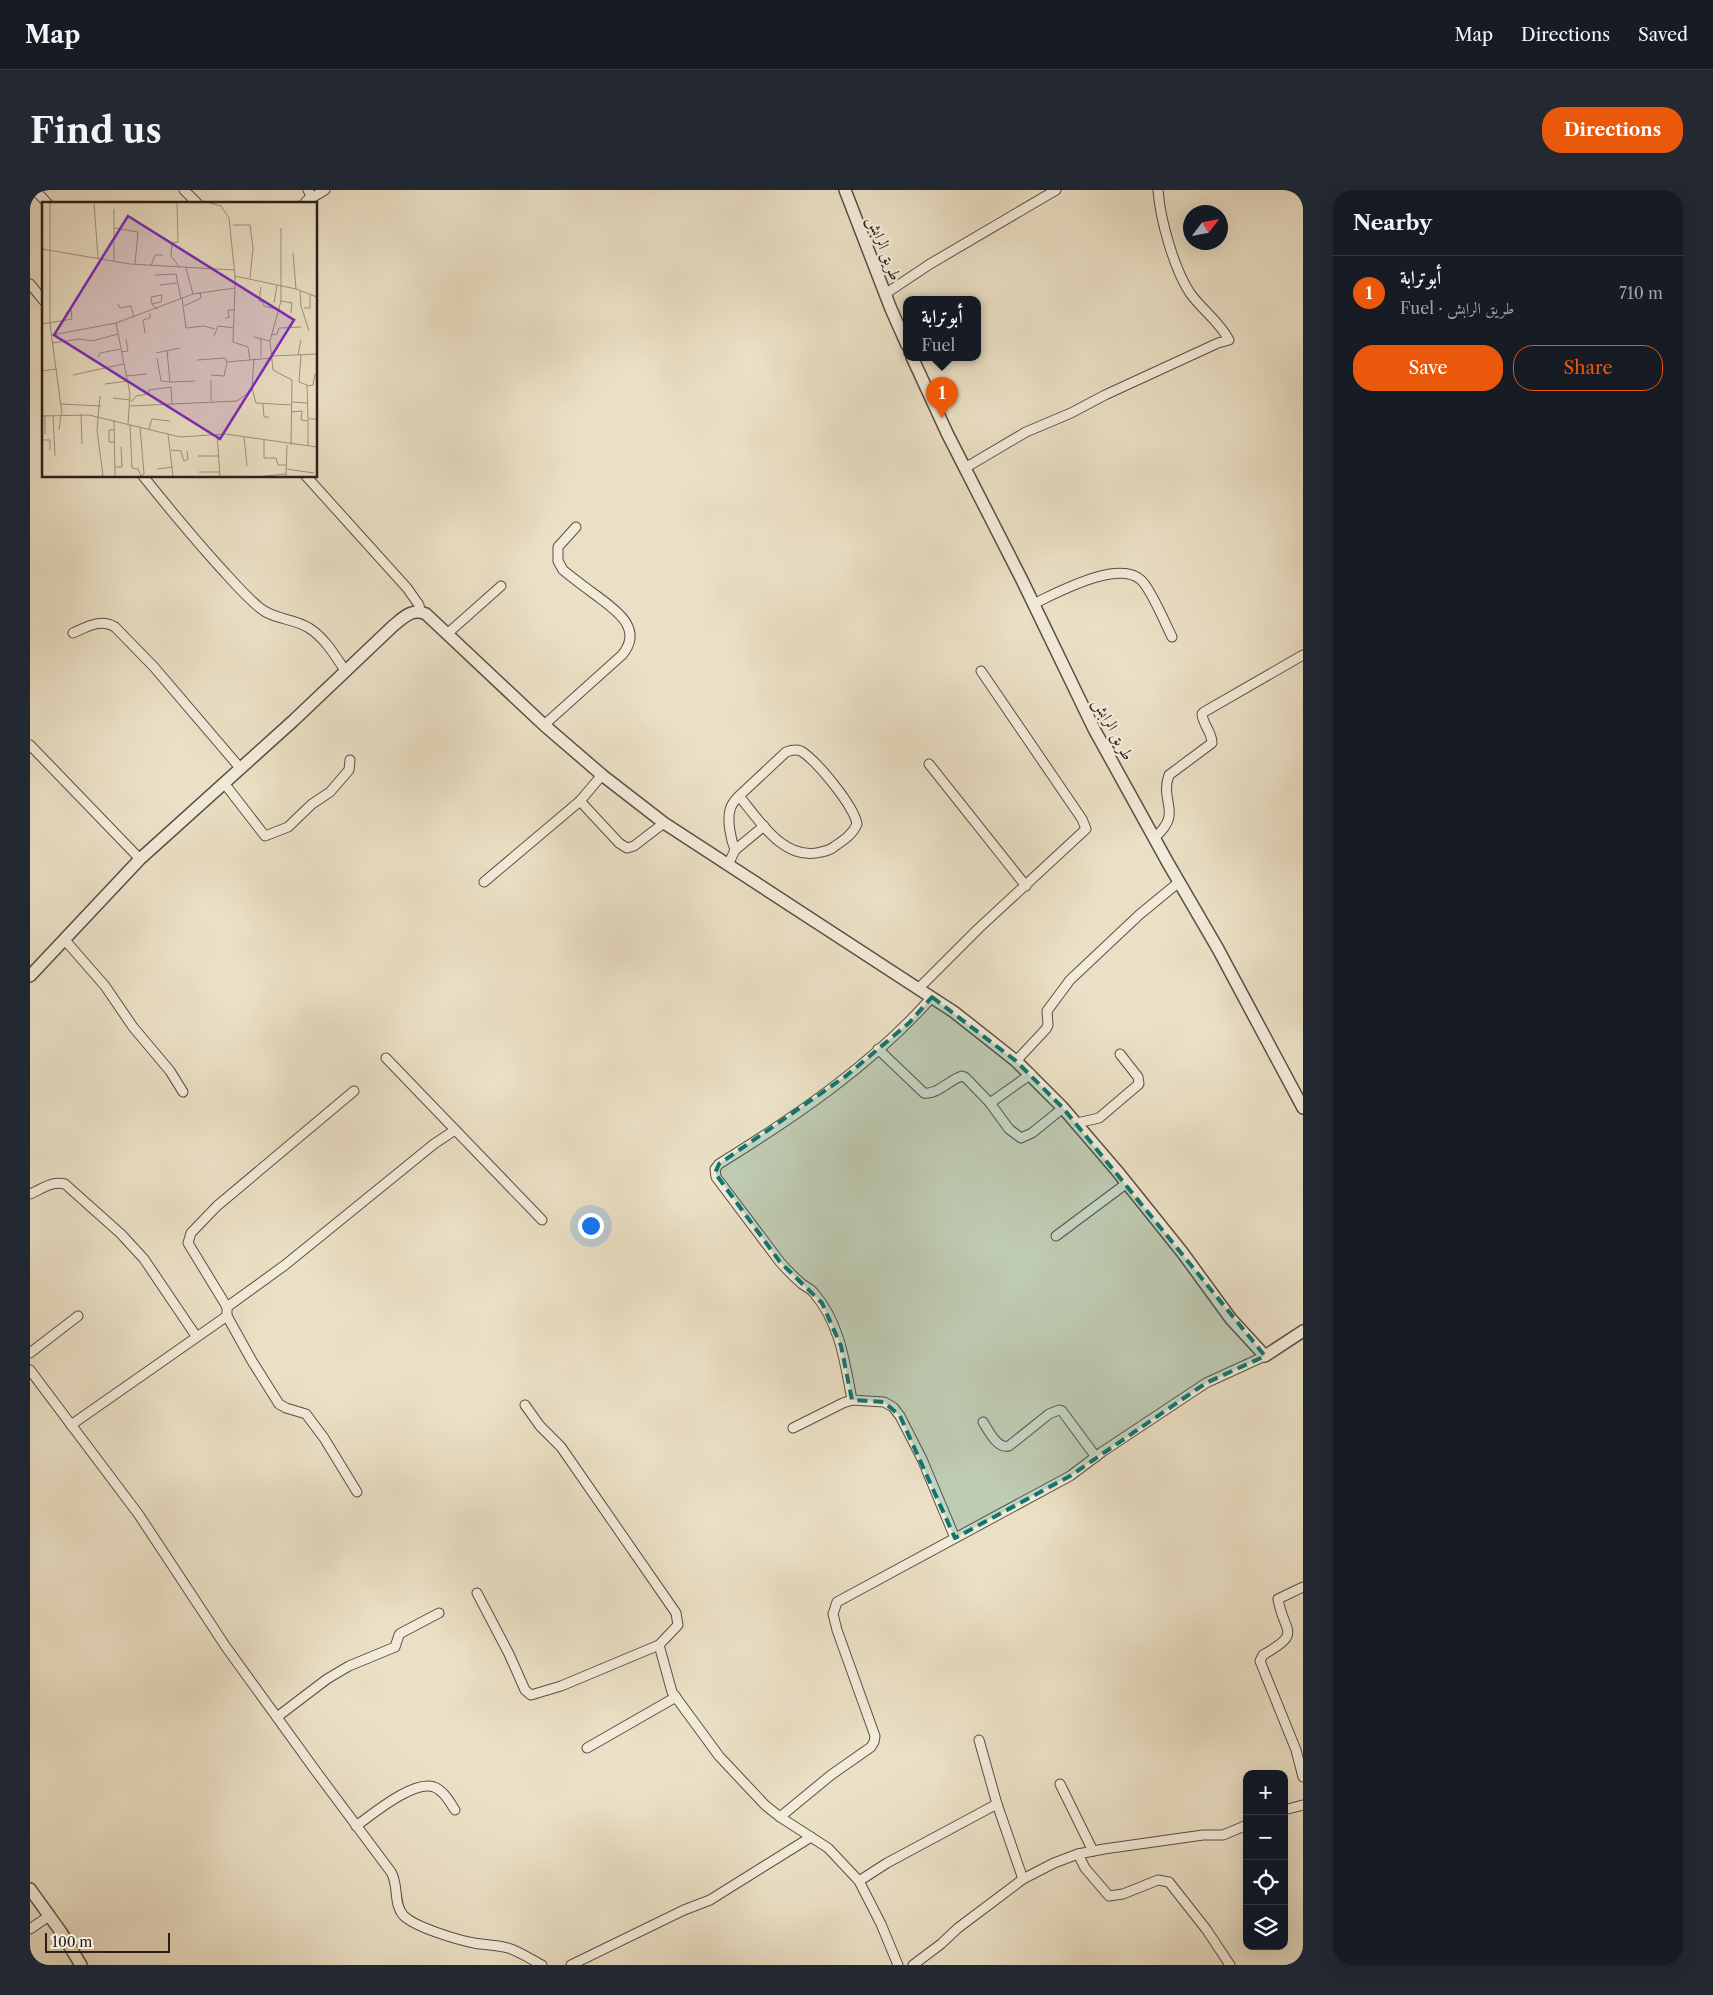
<!DOCTYPE html>
<meta charset="utf-8">
<style>
body{margin:0;font-family:"Libre Caslon Text",Amiri,serif;background:#242831;color:#f1f3f6}
.controls{position:absolute;right:15px;bottom:15px;display:grid;overflow:hidden;border-radius:10px;box-shadow:0 5px 20px #0002}
.controls button{width:45px;height:45px;display:grid;place-items:center;padding:0;border:0;border-bottom:1px solid #363941;background:#171b24;color:#f1f3f6;font:25px sans-serif}
.compass{position:absolute;left:1153px;top:15px;width:45px;height:45px;border-radius:50%;background:#171b24;box-shadow:0 5px 20px #0002;rotate:58deg}
.scale{position:absolute;left:15px;bottom:12px;width:125px;box-sizing:border-box;padding-left:5px;border:2px solid #2d1e19;border-top:0;font-size:14px;line-height:18px;white-space:nowrap;color:#2d1e19;-webkit-text-stroke:4px #f2ebd9;paint-order:stroke}
.you{position:absolute;left:560px;top:1035px;width:18px;height:18px;margin:-12px;border:4px solid #fff;border-radius:50%;background:#1a73e8;box-shadow:0 0 0 8px #1a73e833}
.badge{display:grid;place-items:center;width:32px;height:32px;border-radius:50%;background:#ea580c;color:#fff;font-size:16px;font-weight:700}
.pin{position:absolute;translate:-50% -41px;filter:drop-shadow(0 1px 2px #0008)}
.pin::after{content:'';position:absolute;top:26px;width:18px;height:15px;background:inherit;clip-path:polygon(0 0,100% 0,50% 100%)}
.popup{position:absolute;left:873px;top:106px;width:78px;height:65px;box-sizing:border-box;display:grid;place-content:center;border-radius:10px;background:#171b24;filter:drop-shadow(0 1px 4px #0005);font-size:16px;white-space:nowrap;color:#9ea1a6}
.popup b{font-size:19px;color:#f1f3f6}
.popup::after{content:'';position:absolute;left:50%;top:100%;margin-left:-10px;border:10px solid transparent;border-top-color:#171b24}
.list{margin:0;padding:0;list-style:none}
h2{display:flex;justify-content:space-between;align-items:center;height:65px;margin:0;padding:0 20px;font-size:21px}
h2 small{font-size:16px;font-weight:400;color:#9ea1a6}
.list li{display:grid;grid-template-columns:32px 1fr auto;gap:15px;align-items:center;box-sizing:border-box;height:75px;padding:0 20px;border-top:1px solid #363941}
.list b{display:block;font-size:19px;white-space:nowrap}
.list p{margin:0;font-size:16px;white-space:nowrap;color:#9ea1a6}
.list em{font-size:16px;font-style:normal;color:#9ea1a6}
.actions{display:flex;gap:10px;padding:15px 20px}
.actions a{flex:1;padding:11px 0;border:1px solid #ea580c;border-radius:20px;text-align:center;font-size:18px;color:#ea580c}
.actions .main{background:#ea580c;color:#fff}
.icon{flex:none;width:28px;height:28px;fill:none;stroke:currentColor;stroke-width:2;stroke-linecap:round;stroke-linejoin:round}
.map{position:relative;flex:none;width:1273px;height:1775px;overflow:hidden;border-radius:20px}
header{display:flex;align-items:center;gap:30px;box-sizing:border-box;height:70px;padding:0 25px;background:#171b24;border-bottom:1px solid #363941}
header strong{font-size:24px}
nav{display:flex;gap:28px;margin-inline-start:auto;font-size:18px}
.intro{display:flex;align-items:center;justify-content:space-between;box-sizing:border-box;height:120px;padding:0 30px}
h1{margin:0;font-size:35px}
.button{padding:12px 22px;border-radius:20px;background:#ea580c;color:#fff;font-size:18px;font-weight:700}
main{display:flex;gap:30px;padding:0 30px}
aside{flex:1;background:#171b24;border-radius:20px;box-shadow:0 5px 20px #0002}
.map>svg:first-child{display:block}
.lines{fill:none;stroke-linecap:round;stroke-linejoin:round}
.minor-casing{stroke:#5c4e44;stroke-width:11}
.tertiary-casing{stroke:#5c4e44;stroke-width:14}
.minor{stroke:#f2ebd9;stroke-width:9}
.tertiary{stroke:#f2ebd9;stroke-width:11}
.marked{fill:#0f766e;fill-opacity:0.2;stroke:#0f766e;stroke-width:4;stroke-dasharray:10 6;stroke-linejoin:round}
.labels{text-anchor:middle;dominant-baseline:central;stroke-width:5;stroke-linejoin:round;paint-order:stroke}
.street-label{font-size:16px;fill:#2d1e19;stroke:#f2ebd9}
.inset-road{fill:none;stroke:#9f9280;stroke-width:1}
.view{fill:#7b2cbf;fill-opacity:0.15;stroke:#7b2cbf;stroke-width:2.5}
.inset-edge{fill:none;stroke:#2d1e19;stroke-width:2.5}
</style>
<header>
<strong>Map</strong>
<nav><a>Map</a><a>Directions</a><a>Saved</a></nav>
</header>
<div class="intro"><h1>Find us</h1><a class="button">Directions</a></div>
<main>
<div class="map">
<svg width="1273" height="1775" viewBox="0 0 1273 1775">
<rect width="100%" height="100%" fill="#ebe0c5"/>
<filter id="stains"><feTurbulence type="fractalNoise" baseFrequency=".004" numOctaves="4"/><feColorMatrix values="0 0 0 0 .2 0 0 0 0 .09 0 0 0 0 .02 0 0 0 .5 -.17"/></filter>
<radialGradient id="worn" r=".72"><stop offset=".6" stop-color="#630" stop-opacity="0"/><stop offset="1" stop-color="#630" stop-opacity=".3"/></radialGradient>
<g class="lines">
<g class="minor-casing">
<g id="minor">
<path d="M5 0 18 14"/>
<path d="M154 0 168 14"/>
<path d="M280 9 295 0"/>
<path d="M274 14 281 6 278 0"/>
<path d="M0 94 14 111"/>
<path d="M855 104 900 74 1026 0"/>
<path d="M935 278 996 242 1041 223 1075 205 1188 153 1199 150C1189 131 1172 120 1160 103 1144 79 1130 29 1128 0"/>
<path d="M113 286C137 316 161 345 187 374 201 389 214 405 230 418 244 430 264 428 279 438 295 448 306 467 316 482"/>
<path d="M276 286 377 398 389 415 390 422"/>
<path d="M1003 414C1027 403 1088 369 1111 390 1121 399 1135 433 1142 447"/>
<path d="M43 443C57 437 71 428 85 437L124 477 211 579"/>
<path d="M417 444 471 396"/>
<path d="M514 535 592 465C614 439 586 420 567 406 556 398 544 389 533 380L528 371V357L546 337"/>
<path d="M0 555 110 669"/>
<path d="M899 574 996 696"/>
<path d="M194 593 235 646 258 637 282 614 300 602 319 580 320 570"/>
<path d="M550 611 572 585"/>
<path d="M1124 648C1154 623 1129 612 1139 585L1182 553C1182 542 1173 535 1172 524L1174 522 1273 465"/>
<path d="M705 660 734 636"/>
<path d="M698 675 705 660C701 650 697 631 700 620 701 615 705 610 709 606L756 562C761 560 766 559 771 561 787 571 824 616 827 634 823 644 814 650 805 656 801 660 796 661 791 662 754 672 729 630 709 606"/>
<path d="M454 692 550 611 589 653 597 658 604 656 634 633"/>
<path d="M34 749 75 796 103 837 140 881 153 902"/>
<path d="M888 799 949 738 1056 639 1052 629 951 481"/>
<path d="M848 859 894 903C907 905 919 890 932 886L936 888 960 913 979 939 991 948 1002 943 1033 918"/>
<path d="M356 868 512 1030"/>
<path d="M986 871 1016 839 1018 835 1017 821 1040 790 1109 725 1149 692"/>
<path d="M324 901 187 1016 161 1043 158 1053 197 1117 255 1075 404 954 425 940"/>
<path d="M960 913 1001 884"/>
<path d="M1047 933 1069 928 1109 894 1108 887 1090 864"/>
<path d="M0 1004C12 999 21 991 35 994L91 1044 114 1069 166 1146"/>
<path d="M1026 1046 1097 993"/>
<path d="M197 1117V1126L222 1171 249 1214 256 1218 276 1224 294 1248 327 1302"/>
<path d="M0 1163 48 1126"/>
<path d="M0 1180 109 1325 196 1457 285 1580 361 1682C369 1695 363 1713 373 1725 384 1737 428 1750 444 1753 455 1755 467 1755 478 1758 489 1761 502 1770 512 1775"/>
<path d="M822 1210C815 1173 810 1133 784 1103 781 1099 776 1097 772 1094 764 1087 757 1080 750 1072L686 987 685 979 689 974C765 927 842 875 902 807"/>
<path d="M495 1215 510 1236 531 1257 646 1423 648 1435 629 1455"/>
<path d="M953 1232C959 1241 967 1259 979 1256L1019 1224 1029 1220 1032 1221 1066 1267"/>
<path d="M41 1235 197 1126"/>
<path d="M763 1238 813 1213 822 1210 854 1212 863 1217 870 1226 892 1269 925 1348"/>
<path d="M1273 1397 1248 1409C1254 1444 1273 1442 1233 1465L1230 1471 1266 1560 1273 1587"/>
<path d="M447 1403 479 1464 495 1500 501 1505 531 1496 629 1455 642 1502 689 1566 735 1615 750 1627 798 1658 829 1691 851 1734 868 1775"/>
<path d="M247 1527 297 1489 319 1476 365 1457 369 1445 371 1443 409 1423"/>
<path d="M949 1550 967 1614 993 1689"/>
<path d="M557 1558 646 1507"/>
<path d="M1030 1594 1063 1661"/>
<path d="M1254 1620 1273 1615"/>
<path d="M750 1627 801 1585 841 1557 844 1552 845 1546 807 1440 803 1424 807 1412 1040 1286 1072 1262 1176 1193 1235 1166"/>
<path d="M326 1636C343 1624 383 1590 404 1597 414 1601 419 1611 425 1620"/>
<path d="M1048 1664 1055 1678 1079 1706 1093 1704 1128 1690 1139 1692 1176 1739 1200 1775"/>
<path d="M829 1691 857 1673 967 1614"/>
<path d="M0 1739 19 1726"/>
<path d="M541 1775 654 1720 680 1710 781 1647"/>
<path d="M883 1775 911 1754 928 1738 993 1689 1024 1673 1048 1664 1074 1659 1173 1645H1193L1217 1635"/>
</g>
</g>
<g class="tertiary-casing">
<g id="tertiary">
<path d="M815 0 861 119 877 155"/>
<path d="M882 167 917 243 992 390 1064 539 1138 673 1188 759 1273 918"/>
<path d="M0 786 110 669 263 531 363 436C374 427 382 418 396 424L514 535 572 585 634 633 924 822 986 871 1033 918 1087 981 1152 1062 1201 1129 1235 1166 1273 1141"/>
<path d="M0 1699 31 1742 51 1775"/>
</g>
</g>
<use href="#minor" class="minor"/>
<use href="#tertiary" class="tertiary"/>
</g>
<path class="marked" d="M902 807 986 871 1033 918 1235 1166 1176 1193 1040 1286 925 1348 870 1226 854 1212 822 1210 811 1156 792 1113 750 1072 685 983 689 974 816 886 879 833Z"/>
<g class="labels">
<g class="street-label">
<text transform="translate(855 58) rotate(69)">طريق الرابش</text>
<text transform="translate(1084 539) rotate(62)">طريق الرابش</text>
</g>
</g>
<g transform="translate(12 12)">
<rect width="275" height="275" fill="#ebe0c5"/>
<path class="inset-road" d="M8 1V122L20 212M52 1 56 56M135 1 136 40 130 41 129 54 138 66M168 1 179 4 187 16 193 74 254 87 275 95M191 23H208L211 46 208 76M72 26 96 30 93 62M239 26V99L228 139 231 168 250 178 249 243M0 47 88 62 192 68M251 51 254 87M72 59V7M109 64 113 53H121M144 66 151 92M113 73 134 72 139 97M118 83 135 81M219 85 217 99 221 100 222 104 238 108M193 86 191 140 206 145 208 158M258 89 259 104 267 129M140 96 144 126 162 124 173 127M239 99 250 101 249 111M232 101 235 83M76 102 78 106 89 104 92 116M110 102 119 100 120 93 109 95 110 102 116 108M142 104 159 96 158 90M262 106H268V93M183 116H187L186 108H193M0 122 30 117 29 107 24 111M103 131 101 118 108 116V111M10 133 74 121M229 133 235 132 237 126 259 125M172 134 176 124 192 126M212 135 228 139M11 141 37 137 50 139 76 132M79 150 86 149 84 137M114 151 138 146M256 153 259 138M259 153 257 180 265 183 266 217H275M230 154 275 152M56 155 58 151 78 147M219 155V137M115 156 119 179 128 180 125 149M212 156 210 186 214 201 249 203M155 158 183 156 185 160M0 169 15 167M31 173 81 162M169 173 182 174 185 160 230 156M84 174 105 172M169 178V199M128 180 153 179M63 182 86 179M265 184 271 183 273 172M129 185 130 202M58 194 55 228 61 274M71 196 88 198M89 200 94 194 106 192 107 188 129 185M249 200 265 201M19 202 59 204M221 202 222 215H227M88 204 195 199 210 188M249 210 260 209 259 218 266 219M39 212 40 242M3 213V232M11 213 13 254M0 214 47 213 138 235 183 232 275 245M72 218 73 274M266 218V244M86 222 88 192 74 121 151 92 193 86V74M88 223 90 266 96 267 99 274M98 225 102 272 99 274M107 227 110 217 128 219M17 228 19 212M72 228H67V240H73M126 232 131 274M175 232 178 274M202 235 205 264M0 238H8V248M222 238V256H234L236 263H245M129 248 139 249 142 259 146 257 145 249M156 254H176M73 265H80L79 245M115 267 131 265M244 267 272 271M157 270H178M223 274 244 272M244 274 245 243"/>
<path class="view" d="M86 14 252 118 178 237 12 133Z"/>
<rect width="275" height="275" class="inset-edge"/>
</g>
<rect width="100%" height="100%" filter="url(#stains)"/>
<rect width="100%" height="100%" fill="url(#worn)"/>
</svg>
<div class="controls">
<button>+</button>
<button>−</button>
<button><svg class="icon" aria-label="locate" viewBox="0 0 24 24"><circle cx="12" cy="12" r="6"/><path d="M12 2v4M12 18v4M2 12h4M18 12h4"/></svg></button>
<button><svg class="icon" aria-label="layers" viewBox="0 0 24 24"><path d="M12 4l9 5-9 5-9-5zM3 14l9 5 9-5"/></svg></button>
</div>
<svg class="compass" viewBox="-18 -18 36 36"><path d="M0-13l5 13h-10z" fill="#e53935"/><path d="M0 13l5-13h-10z" fill="#9ea1a6"/></svg>
<div class="scale">100 m</div>
<div class="you"></div>
<div class="pin badge" style="left:912px;top:228px">1</div>
<div class="popup"><b>أبوترابة</b>Fuel</div>
</div>
<aside>
<h2>Nearby<small></small></h2>
<ul class="list">
<li><span class="badge">1</span><div><b>أبوترابة</b><p>Fuel · طريق الرابش</p></div><em>710 m</em></li>
</ul>
<div class="actions"><a class="main">Save</a><a>Share</a></div>
</aside>
</main>
